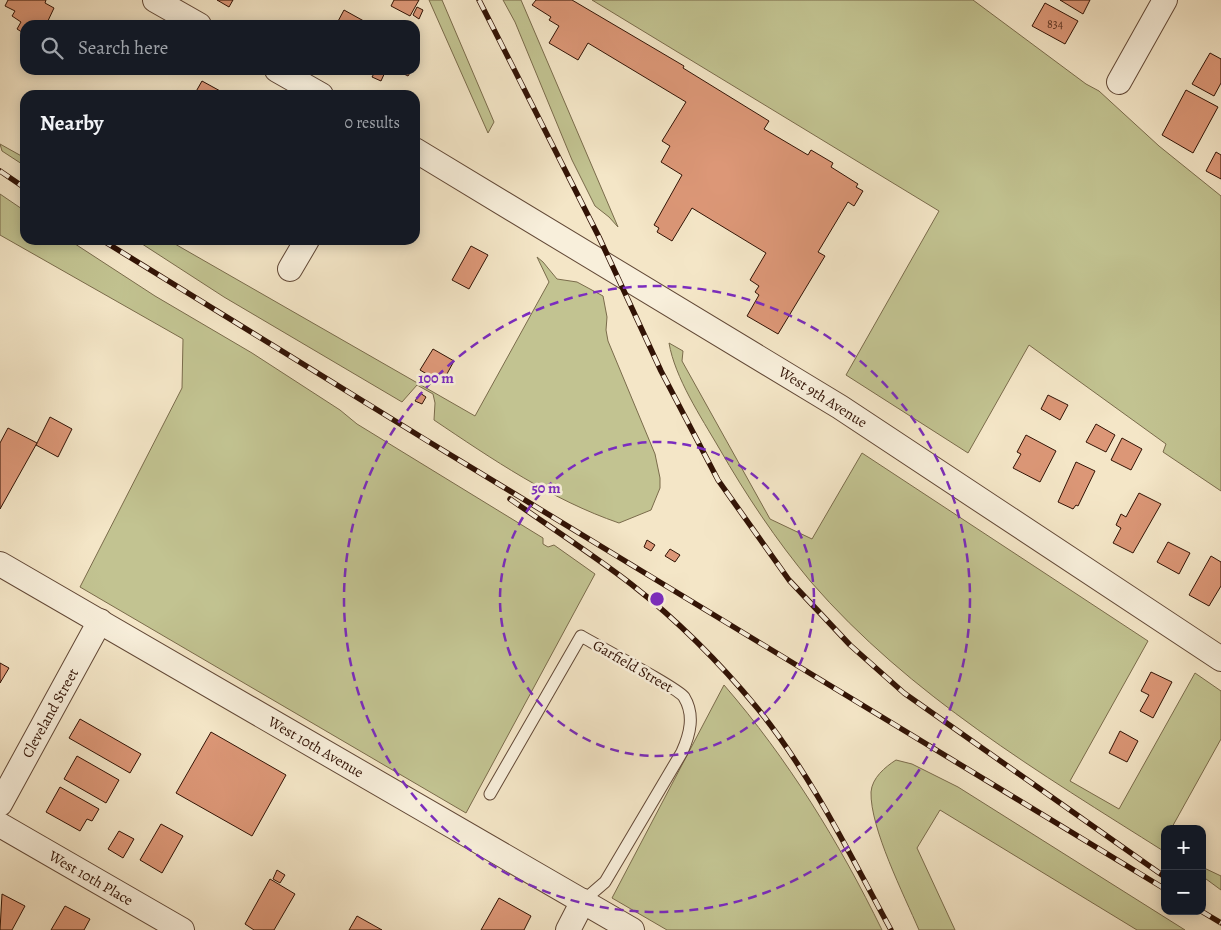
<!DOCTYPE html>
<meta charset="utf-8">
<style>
body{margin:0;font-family:Alegreya,serif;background:#242831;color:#f1f3f6}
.controls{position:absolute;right:15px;bottom:15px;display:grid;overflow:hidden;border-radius:10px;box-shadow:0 2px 12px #0003}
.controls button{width:45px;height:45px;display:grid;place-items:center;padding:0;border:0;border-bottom:1px solid #363941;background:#171b24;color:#f1f3f6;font:25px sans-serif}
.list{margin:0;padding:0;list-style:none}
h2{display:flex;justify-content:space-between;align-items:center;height:65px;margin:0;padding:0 20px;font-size:21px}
h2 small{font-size:16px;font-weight:400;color:#9ea1a6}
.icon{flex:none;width:28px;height:28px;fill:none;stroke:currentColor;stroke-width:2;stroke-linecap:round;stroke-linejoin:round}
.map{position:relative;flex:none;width:1221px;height:930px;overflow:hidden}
.search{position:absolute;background:#171b24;box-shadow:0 2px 12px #0003;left:20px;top:20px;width:400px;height:55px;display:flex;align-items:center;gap:12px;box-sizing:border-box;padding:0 18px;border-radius:15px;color:#9ea1a6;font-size:19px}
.panel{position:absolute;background:#171b24;box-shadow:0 2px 12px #0003;left:20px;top:90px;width:400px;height:155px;border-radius:15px}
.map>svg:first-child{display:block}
.green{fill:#c2c391;stroke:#7a6b4b}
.building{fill:#dc9777;stroke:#321305}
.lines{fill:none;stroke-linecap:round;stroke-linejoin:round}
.lane-casing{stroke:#624836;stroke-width:13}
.street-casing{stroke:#624836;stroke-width:26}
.lane{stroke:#f8efdb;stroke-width:11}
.street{stroke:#f8efdb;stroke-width:24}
.rail-casing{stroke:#321305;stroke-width:5.5}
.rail{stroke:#f8efdb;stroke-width:4;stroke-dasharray:11;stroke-linecap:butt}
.ring{fill:none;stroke:#7b2cbf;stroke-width:2.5;stroke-dasharray:9 6}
.labels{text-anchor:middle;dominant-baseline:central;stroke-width:5;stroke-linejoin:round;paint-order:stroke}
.number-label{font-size:12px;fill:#5c3422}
.street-label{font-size:15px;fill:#321305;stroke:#f8efdb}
.centre{fill:#7b2cbf;stroke:#f8efdb;stroke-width:2.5}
.ring-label{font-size:15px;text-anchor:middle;font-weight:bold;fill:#7b2cbf;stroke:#f8efdb;stroke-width:5;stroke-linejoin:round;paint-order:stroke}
</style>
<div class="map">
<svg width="1221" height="930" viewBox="0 0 1221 930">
<rect width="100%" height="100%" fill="#f4e6c7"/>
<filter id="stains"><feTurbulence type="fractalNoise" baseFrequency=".004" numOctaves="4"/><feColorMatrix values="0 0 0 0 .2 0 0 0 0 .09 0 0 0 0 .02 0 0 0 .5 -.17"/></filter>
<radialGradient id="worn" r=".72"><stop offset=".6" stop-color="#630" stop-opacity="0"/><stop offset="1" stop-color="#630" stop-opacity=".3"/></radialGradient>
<g class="green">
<path d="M429 0H442L494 122 488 133Z"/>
<path d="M503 0H521L618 227 609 217 595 206 572 160 515 22Z"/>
<path d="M592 0H973L1086 84 1099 91 1159 146 1221 196V491L1163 452 1166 444 1029 345 968 453 846 375 939 211Z"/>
<path d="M0 144 25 158V166L2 151Z"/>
<path d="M0 194 25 211V240H69L155 296 252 353 340 410 357 424 543 538V544L548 547 554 545 595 574 466 813 80 587 182 388 183 339 0 235Z"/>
<path d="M136 240H168L475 416 549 282 537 257 543 262 557 279 577 282 603 296 607 317 606 330 608 341 655 454 660 478V488L651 510 619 523C552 500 492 459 434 420L435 403 433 394 417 385 402 402 224 297Z"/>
<path d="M669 343 683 351 682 361 770 519 812 539 862 453 1148 641 1070 781 1119 809 1195 673 1221 691V739L1171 829H1165V840L1162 846 1165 847V852C1040 773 909 695 811 582 776 540 746 495 719 448 701 417 675 378 669 343Z"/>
<path d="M724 685C788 759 839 842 882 930H667L612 898Z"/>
<path d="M896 760 912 764 958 787 1185 930H1137L940 810 917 848 955 930H919C904 895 870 828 871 792 872 778 885 767 896 760Z"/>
<path d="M1202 867 1221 876V890L1202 876Z"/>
</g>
<g class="building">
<path d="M8 0H46L45 3 54 8 46 25H25V34L17 29 21 22 12 16 15 11 5 6Z"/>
<path d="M217 0H233L229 7Z"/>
<path d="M394 0H419L410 16 391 6Z"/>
<path d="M536 0H572L684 66 683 68 769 121 764 129 808 155 811 150 833 163 831 167 858 184 856 187 863 191 854 206 848 202 818 252 825 256 778 334 747 316 759 295 755 292 759 286 750 280 766 253 692 208 672 241 657 232 659 228 654 225 682 175 661 162 670 146 662 141 686 102 588 43 578 60 549 43 559 26 549 20 551 17 532 5Z"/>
<path d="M1060 0H1090L1083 14Z"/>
<path d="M1045 3 1078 21 1065 44 1032 26Z"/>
<path d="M417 7 423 10 419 19 413 15Z"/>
<path d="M344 10 371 25H336Z"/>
<path d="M1210 53 1221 59V83L1214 96 1192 84Z"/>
<path d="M376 70H386L381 81 372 77Z"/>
<path d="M396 70H412L408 76Z"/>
<path d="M202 81 222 92 220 95H194Z"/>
<path d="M1186 90 1218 107 1193 153 1162 135Z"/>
<path d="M1216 152 1221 155V179L1206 171Z"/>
<path d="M471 246 488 255 469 289 452 280Z"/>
<path d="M433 349 454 361 442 383 420 370Z"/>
<path d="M420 393 426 397 422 404 415 401Z"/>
<path d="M1048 395 1068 405 1060 420 1041 409Z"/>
<path d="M50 417 72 429 58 457 36 445Z"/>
<path d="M1096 424 1115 435 1106 452 1086 442Z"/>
<path d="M8 428 37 443 0 509V443Z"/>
<path d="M1026 435 1056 451 1040 482 1013 468 1021 454 1017 452Z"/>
<path d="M1122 438 1142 449 1131 470 1111 460Z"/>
<path d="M1076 462 1095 471 1078 506 1076 505 1073 509 1058 502Z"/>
<path d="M1139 493 1161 504 1133 553 1113 543 1121 528 1116 525 1121 514 1126 517Z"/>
<path d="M647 540 655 545 651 551 644 547Z"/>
<path d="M1168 542 1190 553 1179 574 1157 562Z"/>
<path d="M670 549 680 555 675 562 665 556Z"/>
<path d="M1211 556 1221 562V586L1209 606 1189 595Z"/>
<path d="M0 663 9 668 0 683Z"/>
<path d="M1151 672 1172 682 1153 718 1140 711 1149 695 1141 691Z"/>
<path d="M80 719 141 754 130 773 69 738Z"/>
<path d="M1120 731 1138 741 1127 762 1109 753Z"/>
<path d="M211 732 286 775 252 836 176 793Z"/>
<path d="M77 756 119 780 106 803 64 779Z"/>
<path d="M60 787 99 809 92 821 87 819 80 831 46 812Z"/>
<path d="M161 824 183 836 162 873 140 860Z"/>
<path d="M119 831 134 839 123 858 108 849Z"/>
<path d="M277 870 285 875 280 883 273 879Z"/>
<path d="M270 879 295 894 274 930H254L245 924Z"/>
<path d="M2 894 25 906 12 930H0Z"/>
<path d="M499 898 531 916 524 930H481Z"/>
<path d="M65 906 90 919 84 930H51Z"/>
<path d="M357 916 382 930H349Z"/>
</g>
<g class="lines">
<g class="lane-casing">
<path id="lane" d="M490 794 581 636C596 645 679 689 684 697 695 715 690 734 682 752L605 882 583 901"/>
</g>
<g class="street-casing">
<g id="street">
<path d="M155 0 199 25"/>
<path d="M277 70 321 95"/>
<path d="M1119 82 1165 0"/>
<path d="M415 150 840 407 1221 659"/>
<path d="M290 269 307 240"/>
<path d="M0 564 632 930"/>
<path d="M0 804 100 621"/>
<path d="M0 825 182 930"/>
<path d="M568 930 583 901"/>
</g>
</g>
<use href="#lane" class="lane"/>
<use href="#street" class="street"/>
<g class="rail-casing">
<g id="rail">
<path d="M479 0 599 237 661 371 718 480 789 580 850 645 904 693 1165 877"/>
<path d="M0 171 25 188"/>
<path d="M102 240 426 440 1165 889"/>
<path d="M510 499C550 527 592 554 631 584 677 620 721 664 758 709 812 776 850 855 891 930"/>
<path d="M1201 911 1221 923"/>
</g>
</g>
<use href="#rail" class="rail"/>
</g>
<g class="ring">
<circle cx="657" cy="599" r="157"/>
<circle cx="657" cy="599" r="313"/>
</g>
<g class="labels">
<g class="number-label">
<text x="1055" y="24">834</text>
</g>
<g class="street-label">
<text transform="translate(823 397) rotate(32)">West 9th Avenue</text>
<text transform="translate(633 666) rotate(30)">Garfield Street</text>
<text transform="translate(50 713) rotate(-61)">Cleveland Street</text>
<text transform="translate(316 747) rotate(30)">West 10th Avenue</text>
<text transform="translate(91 878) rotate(30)">West 10th Place</text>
</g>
</g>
<circle cx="657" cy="599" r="8" class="centre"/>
<g class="ring-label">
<text x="436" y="383">100 m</text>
<text x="546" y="493">50 m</text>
</g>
<rect width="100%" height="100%" filter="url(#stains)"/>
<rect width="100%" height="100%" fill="url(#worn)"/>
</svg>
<div class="controls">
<button>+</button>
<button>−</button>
</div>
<div class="search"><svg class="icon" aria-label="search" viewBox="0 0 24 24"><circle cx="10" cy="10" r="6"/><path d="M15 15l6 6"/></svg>Search here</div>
<section class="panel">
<h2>Nearby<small>0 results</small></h2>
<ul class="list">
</ul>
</section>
</div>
